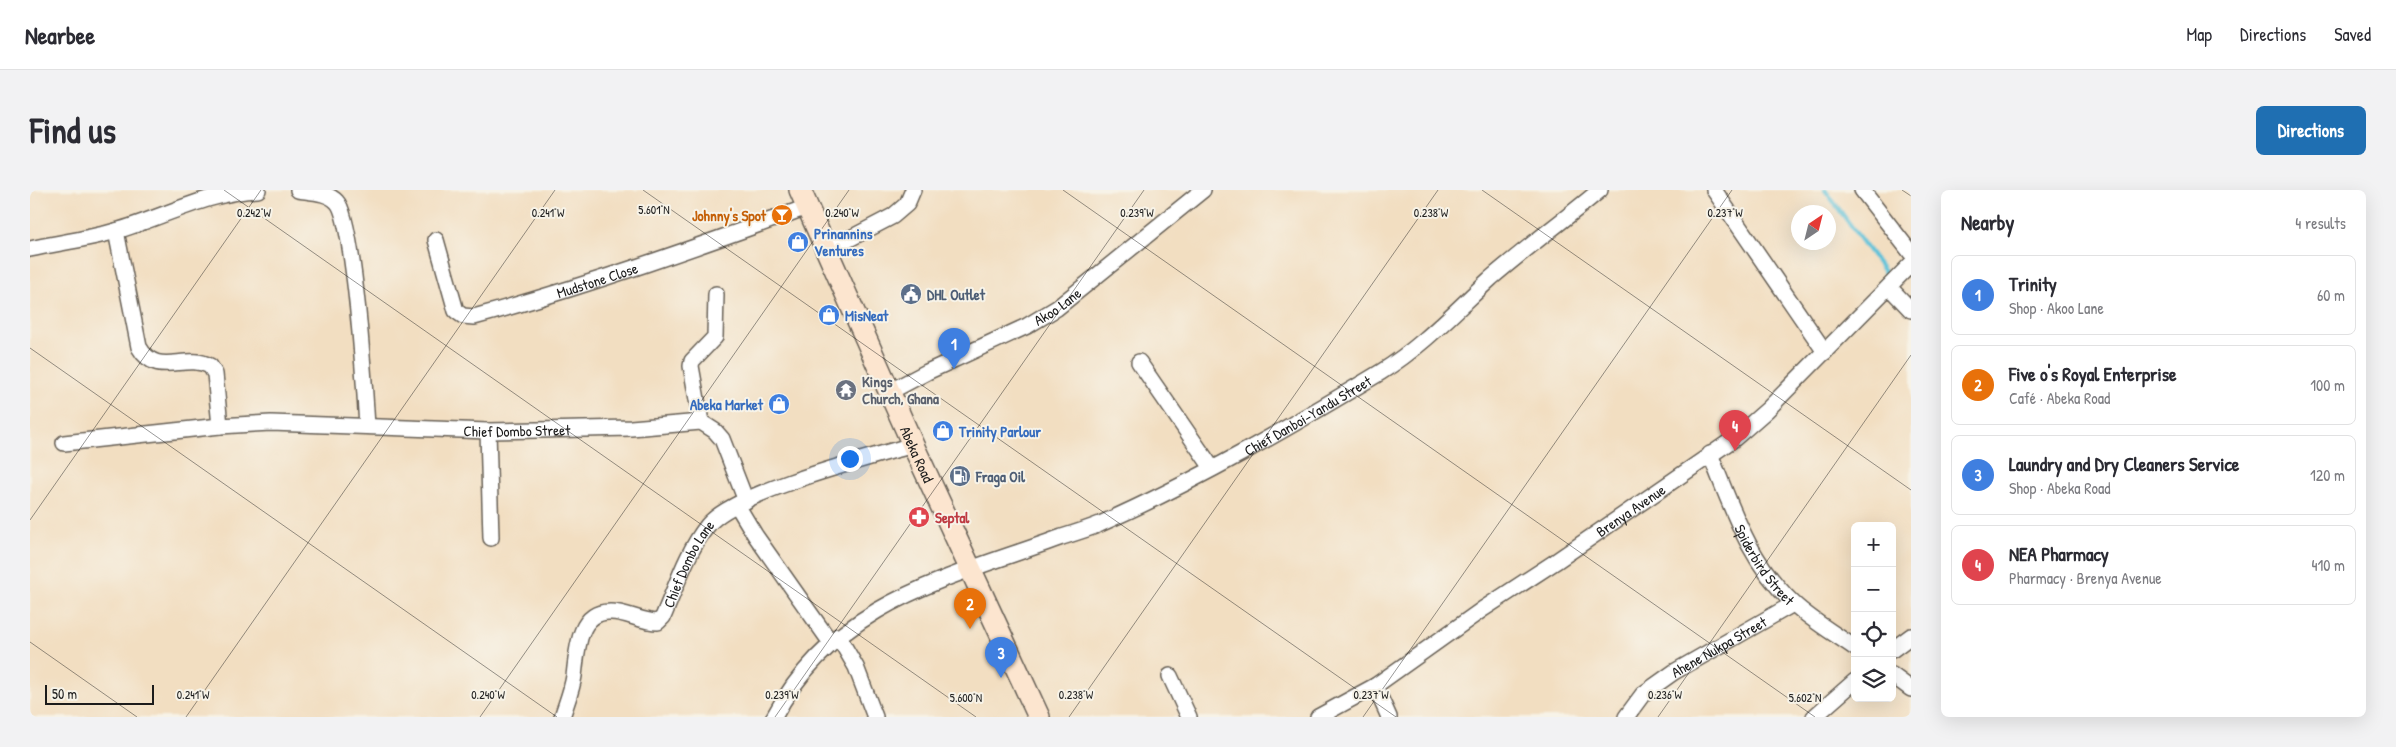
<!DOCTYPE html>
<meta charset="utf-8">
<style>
body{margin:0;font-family:"Patrick Hand",sans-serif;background:#f2f2f3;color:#2b2b33}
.controls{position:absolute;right:15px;bottom:15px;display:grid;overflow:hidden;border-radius:8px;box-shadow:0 5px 20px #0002}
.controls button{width:45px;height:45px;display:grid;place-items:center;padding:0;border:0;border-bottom:1px solid #e1e1e2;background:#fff;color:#2b2b33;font:25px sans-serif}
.compass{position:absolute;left:1761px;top:15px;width:45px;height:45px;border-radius:50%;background:#fff;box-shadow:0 5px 20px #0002;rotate:35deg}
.scale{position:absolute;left:15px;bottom:12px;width:109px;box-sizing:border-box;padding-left:5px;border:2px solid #1c1c1c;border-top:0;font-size:14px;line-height:18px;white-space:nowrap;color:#1c1c1c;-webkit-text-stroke:4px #f7f3e8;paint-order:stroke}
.you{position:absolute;left:819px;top:268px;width:18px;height:18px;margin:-12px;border:4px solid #fff;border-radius:50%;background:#1a73e8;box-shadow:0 0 0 8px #1a73e833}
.badge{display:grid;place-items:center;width:32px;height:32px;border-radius:50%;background:#1f6fb2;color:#fff;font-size:16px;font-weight:700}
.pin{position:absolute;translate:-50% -41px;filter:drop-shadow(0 1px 2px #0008)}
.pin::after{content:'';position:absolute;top:26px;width:18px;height:15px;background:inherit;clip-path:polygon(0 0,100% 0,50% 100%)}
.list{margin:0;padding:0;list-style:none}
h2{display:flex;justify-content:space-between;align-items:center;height:65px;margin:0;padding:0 20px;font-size:21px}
h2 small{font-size:16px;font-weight:400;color:#7c7c81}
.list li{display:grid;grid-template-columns:32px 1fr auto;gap:15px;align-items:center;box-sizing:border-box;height:80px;margin:0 10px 10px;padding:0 10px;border:1px solid #e1e1e2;border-radius:8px}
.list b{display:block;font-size:19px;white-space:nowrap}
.list p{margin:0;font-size:16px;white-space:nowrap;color:#7c7c81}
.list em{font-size:16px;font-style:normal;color:#7c7c81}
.icon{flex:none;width:28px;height:28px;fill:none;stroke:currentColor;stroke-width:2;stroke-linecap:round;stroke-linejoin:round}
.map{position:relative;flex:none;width:1881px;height:527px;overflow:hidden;border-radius:8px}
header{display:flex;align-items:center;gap:30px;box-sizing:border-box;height:70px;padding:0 25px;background:#fff;border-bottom:1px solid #e1e1e2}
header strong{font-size:24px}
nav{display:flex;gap:28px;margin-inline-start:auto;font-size:18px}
.intro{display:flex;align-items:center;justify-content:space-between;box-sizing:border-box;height:120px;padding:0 30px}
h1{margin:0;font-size:35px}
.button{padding:12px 22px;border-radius:8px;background:#1f6fb2;color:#fff;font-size:18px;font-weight:700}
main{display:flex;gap:30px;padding:0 30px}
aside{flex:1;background:#fff;border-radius:8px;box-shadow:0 5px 20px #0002}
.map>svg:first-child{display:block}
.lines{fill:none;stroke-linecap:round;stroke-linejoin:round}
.stream{stroke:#5bc1d8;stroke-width:4.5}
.street-casing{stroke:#676056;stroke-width:18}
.secondary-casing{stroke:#676056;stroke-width:24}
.street{stroke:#fff;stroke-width:15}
.secondary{stroke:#fce5cf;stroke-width:21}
.ticks{fill:none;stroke:#1c1c1c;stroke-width:1;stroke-opacity:0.45}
.labels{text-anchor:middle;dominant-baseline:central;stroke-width:4;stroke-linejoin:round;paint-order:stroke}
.food-label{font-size:15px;font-weight:bold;fill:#c56008;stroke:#f7f3e8;text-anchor:end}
.shop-label{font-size:15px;font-weight:bold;fill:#366cbe;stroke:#f7f3e8;text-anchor:start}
.street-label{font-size:15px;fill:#1c1c1c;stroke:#f7f3e8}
.service-label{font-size:15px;font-weight:bold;fill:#4e5e75;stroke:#f7f3e8;text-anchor:start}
.worship-label{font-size:15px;font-weight:bold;fill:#5b616d;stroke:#f7f3e8;text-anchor:start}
.health-label{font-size:15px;font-weight:bold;fill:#be3a42;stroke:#f7f3e8;text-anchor:start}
.ticks-label{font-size:12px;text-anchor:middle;fill:#1c1c1c;stroke:#f7f3e8;stroke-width:4;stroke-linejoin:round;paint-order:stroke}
</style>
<header>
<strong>Nearbee</strong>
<nav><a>Map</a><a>Directions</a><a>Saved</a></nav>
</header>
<div class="intro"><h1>Find us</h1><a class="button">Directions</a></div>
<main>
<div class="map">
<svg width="1881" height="527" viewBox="0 0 1881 527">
<rect width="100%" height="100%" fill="#f7f3e8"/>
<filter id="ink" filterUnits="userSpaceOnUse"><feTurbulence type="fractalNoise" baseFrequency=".02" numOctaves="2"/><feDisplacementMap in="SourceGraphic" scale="10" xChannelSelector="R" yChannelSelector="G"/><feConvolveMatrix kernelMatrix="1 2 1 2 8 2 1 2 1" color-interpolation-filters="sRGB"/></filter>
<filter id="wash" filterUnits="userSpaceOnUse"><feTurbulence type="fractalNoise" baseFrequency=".0096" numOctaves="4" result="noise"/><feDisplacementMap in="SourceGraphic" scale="20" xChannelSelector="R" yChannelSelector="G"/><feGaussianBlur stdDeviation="1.12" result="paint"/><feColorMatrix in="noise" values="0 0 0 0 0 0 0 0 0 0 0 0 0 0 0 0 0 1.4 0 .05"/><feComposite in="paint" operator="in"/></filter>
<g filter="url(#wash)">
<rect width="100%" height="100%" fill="#f2dec1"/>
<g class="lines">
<path class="stream" d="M1795 0 1855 83"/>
</g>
</g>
<g filter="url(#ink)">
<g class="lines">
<g class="street-casing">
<g id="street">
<path d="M268 0C281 2 298 2 307 12 324 29 335 203 337 236"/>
<path d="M1684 0 1795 162"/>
<path d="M1832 0 1881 63"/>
<path d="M86 41 109 157C127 189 155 162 180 176L185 184 190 236"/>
<path id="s1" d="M406 50 426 121 433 126 444 127C557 96 667 57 777 17"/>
<path d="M0 59C28 53 58 49 86 41 134 27 178 2 228 0"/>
<path d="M796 61 863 26 877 14 883 0"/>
<path d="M1859 97 1881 120"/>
<path d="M1109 172 1182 278"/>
<path id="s2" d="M859 202 897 182 997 136 1027 118 1173 0"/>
<path d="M671 232 661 176 662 171 685 147 686 104"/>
<path d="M458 241 461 348"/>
<path id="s3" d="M34 253 190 236 241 233 458 241 601 238 671 232 685 241 692 249 716 311"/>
<path id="s4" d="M1680 264C1703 320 1718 370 1763 413 1781 430 1805 444 1825 458"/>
<path d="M707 315 725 345 801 453"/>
<path d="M808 446 826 477 845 527"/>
<path d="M1862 460 1881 446"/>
<path d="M1862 485 1881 499"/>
<path d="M1140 486 1159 527"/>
<path d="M1345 496 1359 527"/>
<path id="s5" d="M532 527C536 514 542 500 544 486 547 464 547 422 579 422 595 421 611 432 628 432L633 427C646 397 657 361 678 335 705 302 838 268 883 255"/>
<path id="s6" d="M744 527C805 411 920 388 1032 347 1045 343 1058 339 1070 334 1167 291 1260 237 1351 182 1393 156 1425 121 1461 88 1496 58 1534 30 1570 0"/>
<path id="s7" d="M1288 527 1345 496 1453 419 1525 372 1705 248 1737 220 1881 74"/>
<path id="s8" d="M1596 527 1613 504 1644 482 1763 414"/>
<path d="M1784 527 1825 491"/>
</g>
</g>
<g class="secondary-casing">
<g id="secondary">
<path id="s9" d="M770 0 883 255 1009 527"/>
</g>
</g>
<use href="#street" class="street"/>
<use href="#secondary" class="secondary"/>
</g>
</g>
<path class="ticks" d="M194 0 946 527M613 0 1366 527M1033 0 1785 527M1452 0 1881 300M1872 0 1881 6M0 158 527 527M0 330 231 0M0 452 107 527M156 527 525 0M450 527 819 0M745 527 1114 0M1039 527 1408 0M1333 527 1702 0M1628 527 1881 165"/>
<defs>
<g id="bar-disc" transform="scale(1.125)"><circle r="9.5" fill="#e8710a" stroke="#f7f3e8"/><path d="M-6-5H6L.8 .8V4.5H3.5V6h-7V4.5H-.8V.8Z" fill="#fff"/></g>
<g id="shop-disc" transform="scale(1.125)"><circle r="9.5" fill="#3f7fe0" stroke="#f7f3e8"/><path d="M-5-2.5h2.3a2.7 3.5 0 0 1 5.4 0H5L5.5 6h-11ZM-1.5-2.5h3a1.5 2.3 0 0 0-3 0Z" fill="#fff"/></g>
<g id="civic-disc" transform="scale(1.125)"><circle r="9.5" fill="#5c6f8a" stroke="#f7f3e8"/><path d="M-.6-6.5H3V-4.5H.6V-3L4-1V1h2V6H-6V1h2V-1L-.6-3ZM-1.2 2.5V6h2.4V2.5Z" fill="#fff"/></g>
<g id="temple-disc" transform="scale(1.125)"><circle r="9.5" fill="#6b7280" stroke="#f7f3e8"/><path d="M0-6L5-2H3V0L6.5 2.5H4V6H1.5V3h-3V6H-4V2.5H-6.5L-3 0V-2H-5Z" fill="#fff"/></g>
<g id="fuel-disc" transform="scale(1.125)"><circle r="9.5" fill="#5c6f8a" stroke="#f7f3e8"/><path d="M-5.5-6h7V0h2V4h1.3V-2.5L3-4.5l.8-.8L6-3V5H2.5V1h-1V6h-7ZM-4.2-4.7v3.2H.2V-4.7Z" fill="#fff"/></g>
<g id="pharmacy-disc" transform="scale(1.125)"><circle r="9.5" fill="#e0444e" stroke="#f7f3e8"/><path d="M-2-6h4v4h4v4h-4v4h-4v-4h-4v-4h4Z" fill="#fff"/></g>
</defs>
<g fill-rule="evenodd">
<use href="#bar-disc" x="752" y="25"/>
<use href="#shop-disc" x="768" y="52"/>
<use href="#civic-disc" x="881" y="104"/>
<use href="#shop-disc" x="799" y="125"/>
<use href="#temple-disc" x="816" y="200"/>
<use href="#shop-disc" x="749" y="214"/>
<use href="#shop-disc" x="913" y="241"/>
<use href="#fuel-disc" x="930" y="286"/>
<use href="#pharmacy-disc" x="889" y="327"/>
</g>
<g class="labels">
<g class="food-label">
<text x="736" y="25">Johnny's Spot</text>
</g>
<g class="shop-label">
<text x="784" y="43">Prinannins<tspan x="784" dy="17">Ventures</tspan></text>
<text x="815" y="125">MisNeat</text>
<text x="733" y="214" text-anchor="end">Abeka Market</text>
<text x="929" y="241">Trinity Parlour</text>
</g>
<g class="street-label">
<text stroke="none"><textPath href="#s1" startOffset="222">Mudstone Close</textPath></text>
<text stroke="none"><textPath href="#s2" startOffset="189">Akoo Lane</textPath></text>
<text stroke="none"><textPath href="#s6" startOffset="624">Chief Danboi-Yandu Street</textPath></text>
<text stroke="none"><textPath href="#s3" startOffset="454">Chief Dombo Street</textPath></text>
<text stroke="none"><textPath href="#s9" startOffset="289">Abeka Road</textPath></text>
<text stroke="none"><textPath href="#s7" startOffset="375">Brenya Avenue</textPath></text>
<text stroke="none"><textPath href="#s4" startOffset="124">Spiderbird Street</textPath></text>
<text stroke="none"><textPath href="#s5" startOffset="240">Chief Dombo Lane</textPath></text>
<text stroke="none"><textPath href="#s8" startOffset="118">Ahene Nukpa Street</textPath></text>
</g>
<g class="service-label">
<text x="897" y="104">DHL Outlet</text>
<text x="946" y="286">Fraga Oil</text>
</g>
<g class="worship-label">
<text x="832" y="191">Kings<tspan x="832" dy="17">Church, Ghana</tspan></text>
</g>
<g class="health-label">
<text x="905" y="327">Septal</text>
</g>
</g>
<g class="ticks-label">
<text x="624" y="24">5.601°N</text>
<text x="224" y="27">0.242°W</text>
<text x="518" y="27">0.241°W</text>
<text x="812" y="27">0.240°W</text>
<text x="1107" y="27">0.239°W</text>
<text x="1401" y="27">0.238°W</text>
<text x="1695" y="27">0.237°W</text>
<text x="163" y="509">0.241°W</text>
<text x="458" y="509">0.240°W</text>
<text x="752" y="509">0.239°W</text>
<text x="1046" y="509">0.238°W</text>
<text x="1341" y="509">0.237°W</text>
<text x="1635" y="509">0.236°W</text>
<text x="936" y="512">5.600°N</text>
<text x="1775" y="512">5.602°N</text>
</g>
</svg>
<div class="controls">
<button>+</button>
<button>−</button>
<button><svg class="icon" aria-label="locate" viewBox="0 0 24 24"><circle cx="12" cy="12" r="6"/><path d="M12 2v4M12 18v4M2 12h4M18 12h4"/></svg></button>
<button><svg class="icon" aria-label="layers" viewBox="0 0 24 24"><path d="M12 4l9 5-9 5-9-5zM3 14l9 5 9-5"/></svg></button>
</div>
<svg class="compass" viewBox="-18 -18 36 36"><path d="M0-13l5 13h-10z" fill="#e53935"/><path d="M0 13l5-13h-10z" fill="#7c7c81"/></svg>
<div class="scale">50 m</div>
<div class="you"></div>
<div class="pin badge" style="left:924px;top:179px;background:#3f7fe0">1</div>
<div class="pin badge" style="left:940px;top:439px;background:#e8710a">2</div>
<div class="pin badge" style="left:971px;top:488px;background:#3f7fe0">3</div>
<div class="pin badge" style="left:1705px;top:261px;background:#e0444e">4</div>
</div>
<aside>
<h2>Nearby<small>4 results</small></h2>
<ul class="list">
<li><span class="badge" style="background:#3f7fe0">1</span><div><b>Trinity</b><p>Shop · Akoo Lane</p></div><em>60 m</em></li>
<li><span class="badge" style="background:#e8710a">2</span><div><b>Five o's Royal Enterprise</b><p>Café · Abeka Road</p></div><em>100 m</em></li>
<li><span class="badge" style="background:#3f7fe0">3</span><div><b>Laundry and Dry Cleaners Service</b><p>Shop · Abeka Road</p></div><em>120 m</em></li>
<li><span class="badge" style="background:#e0444e">4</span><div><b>NEA Pharmacy</b><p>Pharmacy · Brenya Avenue</p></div><em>410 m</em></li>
</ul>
</aside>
</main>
